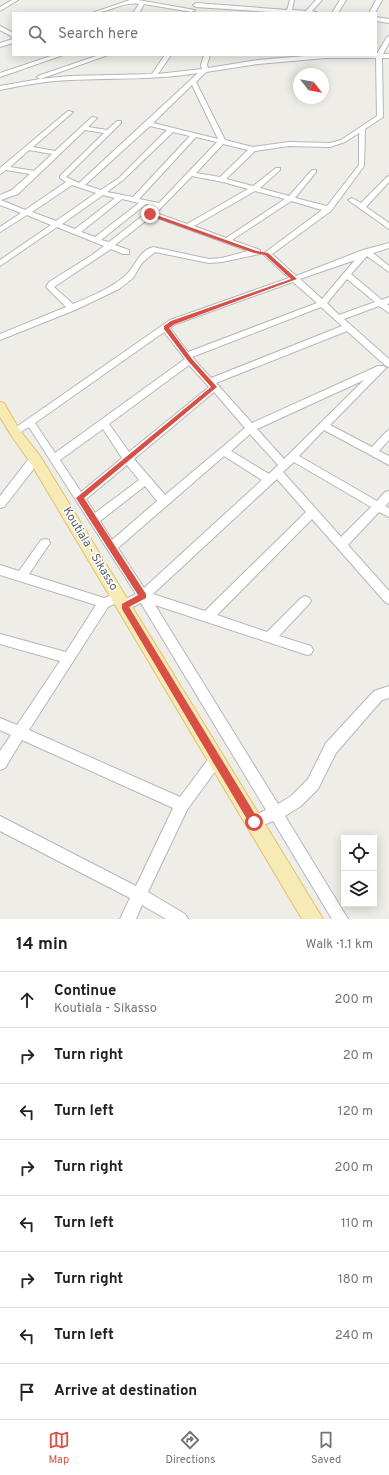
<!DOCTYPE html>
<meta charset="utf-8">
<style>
body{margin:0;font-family:Overpass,sans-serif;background:#f6f6f6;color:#202124}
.controls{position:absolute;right:12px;bottom:12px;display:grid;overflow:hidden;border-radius:0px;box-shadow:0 2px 10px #0003}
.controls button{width:36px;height:36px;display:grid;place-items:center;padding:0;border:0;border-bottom:1px solid #e0e0e0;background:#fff;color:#202124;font:20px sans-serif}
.compass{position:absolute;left:293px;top:68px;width:36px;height:36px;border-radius:50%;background:#fff;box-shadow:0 2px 10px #0003;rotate:121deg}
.stop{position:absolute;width:12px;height:12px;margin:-9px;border:3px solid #d74f45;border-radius:50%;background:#fff}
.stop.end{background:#d74f45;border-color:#fff;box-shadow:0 1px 4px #0008}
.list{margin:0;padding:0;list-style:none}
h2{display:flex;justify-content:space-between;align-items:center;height:52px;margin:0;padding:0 16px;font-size:17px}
h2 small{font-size:13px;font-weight:400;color:#757577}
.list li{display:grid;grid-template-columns:26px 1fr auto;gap:12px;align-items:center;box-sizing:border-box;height:56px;padding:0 16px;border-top:1px solid #e0e0e0}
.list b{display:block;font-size:15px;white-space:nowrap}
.list p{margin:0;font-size:13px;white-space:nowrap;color:#757577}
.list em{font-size:13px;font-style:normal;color:#757577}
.icon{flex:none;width:22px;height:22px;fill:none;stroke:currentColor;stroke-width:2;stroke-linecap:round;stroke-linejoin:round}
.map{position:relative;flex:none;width:389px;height:919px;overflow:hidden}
.search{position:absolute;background:#fff;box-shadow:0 2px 10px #0003;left:12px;right:12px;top:12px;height:44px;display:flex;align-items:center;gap:10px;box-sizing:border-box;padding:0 14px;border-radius:0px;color:#757577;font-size:15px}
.sheet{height:500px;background:#fff}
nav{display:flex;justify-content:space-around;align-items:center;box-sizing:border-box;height:56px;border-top:1px solid #e0e0e0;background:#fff;font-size:11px;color:#757577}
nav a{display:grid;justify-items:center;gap:2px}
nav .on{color:#d74f45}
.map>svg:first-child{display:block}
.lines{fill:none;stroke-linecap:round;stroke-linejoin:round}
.minor-casing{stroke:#b4b7ba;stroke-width:2}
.major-casing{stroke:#e3c16d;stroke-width:2}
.minor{fill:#fff;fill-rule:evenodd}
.major{fill:#f7ebb5;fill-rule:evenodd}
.route{fill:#d74f45}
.labels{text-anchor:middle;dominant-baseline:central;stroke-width:3;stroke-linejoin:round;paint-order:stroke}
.near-street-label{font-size:12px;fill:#5f6266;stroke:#fff}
</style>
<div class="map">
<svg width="389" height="919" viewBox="0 0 389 919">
<rect width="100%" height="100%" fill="#efede7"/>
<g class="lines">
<g class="minor-casing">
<g id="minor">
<path d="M12 0H18L0 11V7Z"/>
<path d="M130 0H138L195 10 192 12 144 4 139 13H133L139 4C123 1 108 13 92 13Z"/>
<path d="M290 0H294L292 10 306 11 316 0H322L312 11 318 13H285L196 7 193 5 196 3 287 10Z"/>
<path d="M340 0H346L338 13H332Z"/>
<path d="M376 0H382L375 13H369Z"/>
<path d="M376 17 389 19V23L376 21Z"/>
<path d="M0 26 13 33V37L0 30Z"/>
<path d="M389 36V43L383 54H389V58H382L383 117 365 129 364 166 331 211 272 254 296 276 363 250 389 243V248L373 253 389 266V272L367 256 351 274 382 300 389 297V303L387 304 389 306V313L379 306 344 319 389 359V367L386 366 347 331 216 383 252 423 378 366H384L386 368 384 370 330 425 372 447 386 432 389 430V440L379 451 389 456V465L324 430 299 456 377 501 385 492 389 491V502L385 506 389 508V517L379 512 348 545 389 591V604L385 602 312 519 217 615 267 632 301 598 305 596 309 598 311 601 309 604 279 636 311 646 313 650 311 654 307 655 155 605 278 804 291 796 308 779 326 743 374 691 389 686V698L382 700 336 753 318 789 301 806 285 816 348 919H332L273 821 254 829 249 827 247 822 249 817 266 810 141 603 124 611 120 610 118 606 120 602 136 594 29 427 15 435 10 432 12 430 170 320 289 278 263 254 322 210 291 201 232 240 260 250V254L222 262 209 263 155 252 142 263 133 278 119 289 75 310 0 340V334L66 307 46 287 49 282 92 255 104 246 57 227 0 266V260L51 225 27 215 0 232V227L21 213 0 205V195L12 190 30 174 6 170 0 174V168L68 111 73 112 33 147 55 151 92 117 97 118 88 127 107 130 117 121H121V123L66 177 79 183 198 73C156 80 112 78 70 80 46 81 23 85 0 90V86L40 79 37 77 38 76 99 55H108L40 79 69 76 152 74 165 55H171L158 74 202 69 201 65 204 55H210L207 65 208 68 258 60 317 55H376L387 37ZM325 58H376L377 116 341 140 330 143 289 142 253 147 225 140 196 82 206 72 258 64ZM192 85 218 139 153 123ZM150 126 167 130 119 178 101 190 85 185ZM85 130 104 133 60 176V178L66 182 25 210 1 200 18 194ZM173 132 190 136 133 197 107 192 123 180ZM359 133V165L327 206 295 198 316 172V170H312L289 196 260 188 280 170V168H276L253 186 226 179 255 151 289 146 330 147 345 142ZM196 137 217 142 159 203 139 199ZM223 144 248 150 220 177 196 173ZM29 150 52 154 34 171 10 167ZM192 176 223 182 248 189 187 224 156 213ZM72 185 96 193 56 221 32 212ZM255 191 285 199 226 238 194 226ZM103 195 115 198 75 229 62 224ZM122 199 139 203 95 237 81 232ZM146 204 155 206 109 242 101 240ZM152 216 248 251 222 258 209 259 153 247C139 251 135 267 125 276 110 289 91 296 73 304L54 287 111 249 123 254H129V250L115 245ZM355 260 322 299 300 279ZM347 279 375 302 339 315 327 303ZM293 282 317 303 188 352 170 328 176 324ZM321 307 342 326 211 378 192 357ZM164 332 185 359 55 453 35 423ZM189 365 209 387 129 452 109 424ZM364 380 284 459 257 429ZM214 392 245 428 165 495 134 459ZM103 429 122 458 81 492 60 460ZM250 434 278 465 269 474 231 451ZM224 456 262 480 144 588 118 548ZM294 462 371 507 341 537 283 472ZM127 465 139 480 95 513 86 499ZM277 479 306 512 205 611 153 594ZM145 486 157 501 112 540 100 521Z"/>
<path d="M13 39V43L0 47V43Z"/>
<path d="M54 55H63L0 77V73Z"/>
<path d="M389 176V182L366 207 389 223V229L348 200 352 198 361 203 387 177Z"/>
<path d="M35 455 39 456 40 459 39 462 4 507 0 508V496L31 456Z"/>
<path d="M45 539 49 540 50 543 29 574 104 598 119 592 123 594 125 597 123 600 108 607 29 730 180 797 212 754 217 752 222 754 224 759 187 810 148 892 185 914 188 919H166L142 905 136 919H120L130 898 0 831V816L136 886 173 808 22 740 5 768 0 770V751L11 735 0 730V718L17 725 60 661 0 644V634L66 652 96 605 0 575V565L19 571 41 540Z"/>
</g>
</g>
<g class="major-casing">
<path id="major" d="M0 402 4 403 19 429 40 456 323 919H302L30 462 11 435 0 417Z"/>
</g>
<use href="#minor" class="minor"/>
<use href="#major" class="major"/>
</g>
<path class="route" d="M148 212 257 251 268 253 297 279 175 324 169 328 192 359 217 387 84 498 146 594V598L129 607 258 819 259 822 258 826 254 827 251 826 122 609V604L138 595 76 498 211 387 188 361 164 329V326L171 321 291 279 265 255 254 253 148 215Z"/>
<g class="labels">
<g class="near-street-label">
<text transform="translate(90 549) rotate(59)">Koutiala - Sikasso</text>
</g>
</g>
</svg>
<div class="controls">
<button><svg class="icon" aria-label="locate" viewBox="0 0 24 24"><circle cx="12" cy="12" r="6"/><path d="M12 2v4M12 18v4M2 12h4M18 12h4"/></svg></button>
<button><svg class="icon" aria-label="layers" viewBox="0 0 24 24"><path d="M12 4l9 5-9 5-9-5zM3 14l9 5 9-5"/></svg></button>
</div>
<svg class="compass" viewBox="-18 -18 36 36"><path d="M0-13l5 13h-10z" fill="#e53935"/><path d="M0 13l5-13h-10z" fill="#757577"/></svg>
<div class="stop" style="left:254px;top:822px"></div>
<div class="stop end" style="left:150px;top:214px"></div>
<div class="search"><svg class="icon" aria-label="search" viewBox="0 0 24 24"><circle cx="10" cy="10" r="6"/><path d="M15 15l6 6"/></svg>Search here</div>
</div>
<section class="sheet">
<h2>14 min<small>Walk · 1.1 km</small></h2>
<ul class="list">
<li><svg class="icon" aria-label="ahead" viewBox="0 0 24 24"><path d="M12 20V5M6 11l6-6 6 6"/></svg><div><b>Continue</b><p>Koutiala - Sikasso</p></div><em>200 m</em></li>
<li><svg class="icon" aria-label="right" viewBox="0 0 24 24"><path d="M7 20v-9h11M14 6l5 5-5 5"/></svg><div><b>Turn right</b></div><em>20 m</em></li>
<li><svg class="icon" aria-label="left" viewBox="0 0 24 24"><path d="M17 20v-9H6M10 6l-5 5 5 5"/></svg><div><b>Turn left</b></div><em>120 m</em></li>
<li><svg class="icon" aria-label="right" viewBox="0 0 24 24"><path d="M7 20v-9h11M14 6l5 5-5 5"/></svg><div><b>Turn right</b></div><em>200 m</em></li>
<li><svg class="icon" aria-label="left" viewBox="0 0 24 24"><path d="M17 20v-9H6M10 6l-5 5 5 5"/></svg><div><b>Turn left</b></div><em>110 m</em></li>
<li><svg class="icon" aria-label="right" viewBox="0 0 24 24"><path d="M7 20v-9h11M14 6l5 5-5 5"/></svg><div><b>Turn right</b></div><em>180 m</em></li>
<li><svg class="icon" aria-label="left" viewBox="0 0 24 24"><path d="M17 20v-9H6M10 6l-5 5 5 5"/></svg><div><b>Turn left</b></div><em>240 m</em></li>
<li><svg class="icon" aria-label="arrive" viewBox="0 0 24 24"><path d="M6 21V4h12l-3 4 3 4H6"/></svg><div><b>Arrive at destination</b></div></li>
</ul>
</section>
<nav>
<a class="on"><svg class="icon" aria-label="map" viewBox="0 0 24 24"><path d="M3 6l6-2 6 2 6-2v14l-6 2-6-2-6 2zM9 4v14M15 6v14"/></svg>Map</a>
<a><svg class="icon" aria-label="directions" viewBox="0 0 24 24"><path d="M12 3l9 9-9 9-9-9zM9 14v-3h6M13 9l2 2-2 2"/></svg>Directions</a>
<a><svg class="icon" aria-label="saved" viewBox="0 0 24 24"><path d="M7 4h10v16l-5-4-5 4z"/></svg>Saved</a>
</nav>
